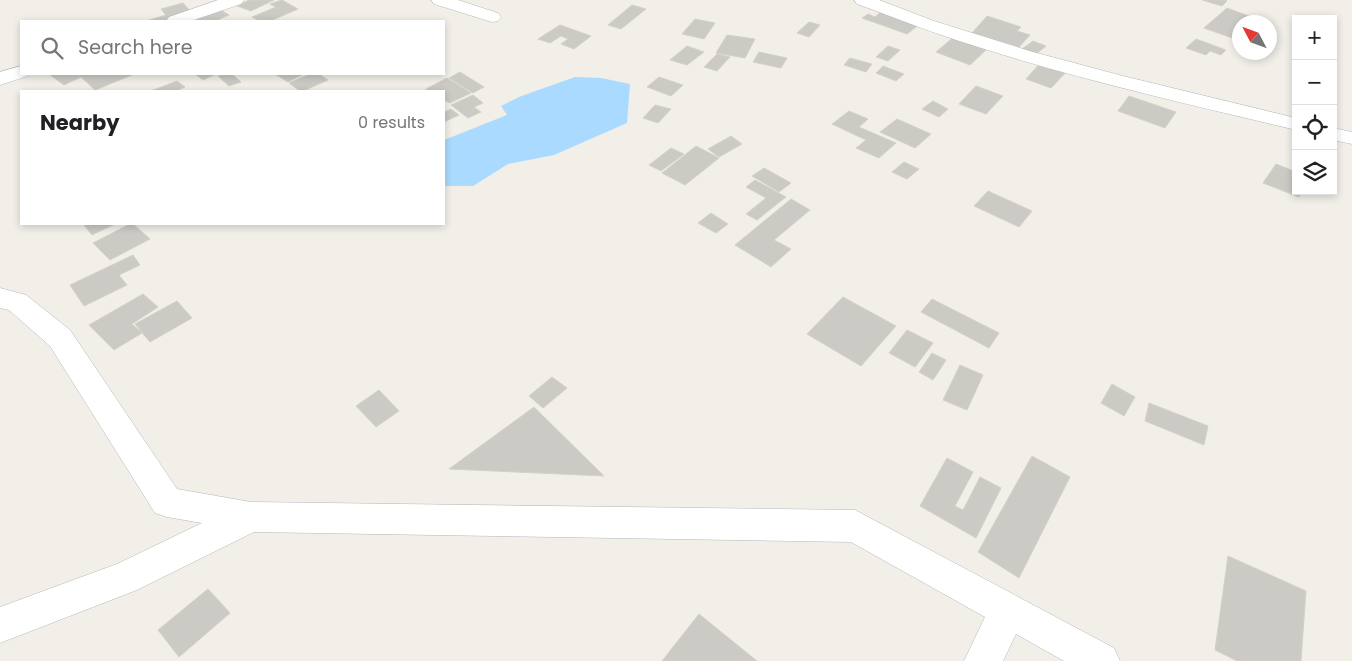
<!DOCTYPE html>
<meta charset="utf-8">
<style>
body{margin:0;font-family:Poppins,sans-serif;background:#f6f6f6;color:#202124}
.controls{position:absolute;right:15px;top:15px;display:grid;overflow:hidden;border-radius:0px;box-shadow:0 2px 8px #0003}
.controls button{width:45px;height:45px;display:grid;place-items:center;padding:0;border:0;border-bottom:1px solid #e0e0e0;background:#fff;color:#202124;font:25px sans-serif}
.compass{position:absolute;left:1232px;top:15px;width:45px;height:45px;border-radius:50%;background:#fff;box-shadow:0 2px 8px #0003;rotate:311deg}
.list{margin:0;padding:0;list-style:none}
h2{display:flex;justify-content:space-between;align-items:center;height:65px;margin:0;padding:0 20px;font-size:21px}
h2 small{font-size:16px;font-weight:400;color:#757577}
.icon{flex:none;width:28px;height:28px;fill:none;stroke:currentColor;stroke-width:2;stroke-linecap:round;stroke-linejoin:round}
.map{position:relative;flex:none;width:1352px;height:661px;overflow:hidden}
.search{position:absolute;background:#fff;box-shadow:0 2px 8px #0003;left:20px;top:20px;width:425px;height:55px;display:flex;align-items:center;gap:12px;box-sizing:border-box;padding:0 18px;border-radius:0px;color:#757577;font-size:19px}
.panel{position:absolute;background:#fff;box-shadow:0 2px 8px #0003;left:20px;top:90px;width:425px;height:135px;border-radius:0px}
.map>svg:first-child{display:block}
.water{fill:#aadaff}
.building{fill:#cccac5;stroke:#d6d1c6}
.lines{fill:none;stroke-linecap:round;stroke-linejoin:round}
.street-casing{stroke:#b5b8bc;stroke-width:1}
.street{fill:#fff;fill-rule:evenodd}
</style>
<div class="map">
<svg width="1352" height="661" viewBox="0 0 1352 661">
<rect width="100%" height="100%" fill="#f1efe8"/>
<path class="water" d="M575 77 601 78 630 84 627 123 554 155 508 164 473 186H444V140L507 115 501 106 519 97Z"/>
<g class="building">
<path d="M249 0H274L251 11 237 6Z"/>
<path d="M282 0 298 9 270 21H259L252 17 276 7 270 4Z"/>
<path d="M1202 0H1226L1227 1 1222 6Z"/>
<path d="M183 3 192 13 168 21H146L166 15 161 9Z"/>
<path d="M632 5 646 9 621 29 608 25Z"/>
<path d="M1227 8 1257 19 1253 22H1240V35L1235 39 1204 28Z"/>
<path d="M219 9 229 15 215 21H198L195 19Z"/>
<path d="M883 10 920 24 907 34 862 18 868 14 875 17Z"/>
<path d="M987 16 1021 27 1017 31 1030 35 1019 47 972 33Z"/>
<path d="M695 19 715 23 704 39 682 34Z"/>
<path d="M809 22 820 25 809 37 797 33Z"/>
<path d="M560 25 591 36 574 49 561 44 568 39 561 36 550 43 538 39Z"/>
<path d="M727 35 755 39 745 58 716 53Z"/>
<path d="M955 36 988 48 970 65 936 52Z"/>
<path d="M1196 39 1226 50 1221 55 1210 51 1206 55 1186 48Z"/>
<path d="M1033 41 1046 46 1036 54 1022 49Z"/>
<path d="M687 46 704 52 687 65 670 60Z"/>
<path d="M888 46 900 50 888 61 876 57Z"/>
<path d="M759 52 787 58 781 68 753 62Z"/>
<path d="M717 54 730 57 717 71 704 67Z"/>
<path d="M850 58 872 64 866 72 844 65Z"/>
<path d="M1042 61 1068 70 1051 88 1026 79Z"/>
<path d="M883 66 904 74 896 81 876 73Z"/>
<path d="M460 72 484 87 473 93 449 78Z"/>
<path d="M49 74H76L81 77 64 85Z"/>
<path d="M78 74H131L132 75 95 90Z"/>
<path d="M195 74H216L203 80Z"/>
<path d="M225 74H232L241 82 229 86 218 76Z"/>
<path d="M275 74H300L302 75 288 82Z"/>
<path d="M310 74H319L328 80 303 91H300L289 83Z"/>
<path d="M659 77 683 85 671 96 647 87Z"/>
<path d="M447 78 471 93 450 103 444 100V91H430L426 89Z"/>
<path d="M177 81 185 87 176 91H151Z"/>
<path d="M976 86 1003 96 986 114 959 104Z"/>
<path d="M473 95 483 103 474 107 481 112 468 118 451 105Z"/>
<path d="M1129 96 1176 112 1165 128 1118 111Z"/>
<path d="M933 101 948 109 939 117 922 109Z"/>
<path d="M655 105 671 109 658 123 643 118Z"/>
<path d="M451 109 459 115 444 122V112Z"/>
<path d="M849 111 868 119 859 127 896 143 879 158 856 148 866 140 832 124Z"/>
<path d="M897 119 931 134 915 148 880 132Z"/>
<path d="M731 136 742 144 719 157 708 149Z"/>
<path d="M696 146 719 158 685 185 662 173Z"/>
<path d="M671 148 684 154 661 171 649 165Z"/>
<path d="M904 162 919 169 907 179 892 172Z"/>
<path d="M1276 164 1296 172V191H1302L1299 197 1263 183Z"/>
<path d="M764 168 791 183 779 192 752 176Z"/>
<path d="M755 180 786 197 757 220 746 214 766 198 746 187Z"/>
<path d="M988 191 1032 211 1019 227 974 206Z"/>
<path d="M791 199 810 210 774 240 791 249 771 267 735 245Z"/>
<path d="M711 213 728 224 716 233 698 223Z"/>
<path d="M83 224H115L92 235Z"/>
<path d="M130 224H133L150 239 110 260 93 243Z"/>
<path d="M133 255 140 265 119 275 127 285 84 306 70 285Z"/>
<path d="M143 294 158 307 132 324 142 333 114 350 89 325Z"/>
<path d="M843 297 896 326 861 366 807 334Z"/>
<path d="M932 299 999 333 989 348 921 312Z"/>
<path d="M177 301 192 318 150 342 135 324Z"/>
<path d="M907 330 933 343 915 367 889 353Z"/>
<path d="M932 353 946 360 933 380 919 372Z"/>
<path d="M960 365 983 375 967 410 943 400Z"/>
<path d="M552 377 567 388 543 408 529 396Z"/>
<path d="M1112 384 1135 397 1124 416 1101 403Z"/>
<path d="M379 390 399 411 376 427 356 406Z"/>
<path d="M1149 403 1208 426 1204 445 1145 421Z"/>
<path d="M534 407 604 476 449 469Z"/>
<path d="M1032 456 1070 477 1019 578 978 552Z"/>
<path d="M947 458 973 472 955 506 963 510 980 477 1001 488 976 538 920 506Z"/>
<path d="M1228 556 1306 591 1301 661H1237L1215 650Z"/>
<path d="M208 589 230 613 179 657 158 630Z"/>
<path d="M699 614 757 661H662Z"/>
</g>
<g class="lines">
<g class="street-casing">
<g id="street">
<path d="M218 0H244L241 4 191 21H166L169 17Z"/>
<path d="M431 0H458L498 13 501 17 498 21 492 22 434 4Z"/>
<path d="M854 0H879L934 21 1033 52 1123 76 1296 118V130C1188 104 1080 80 975 46 935 34 896 18 857 4Z"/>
<path d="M21 66V74H30L28 76 0 85V72Z"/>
<path d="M1333 128 1352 132V144L1333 140Z"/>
<path d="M0 288 26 295 70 330 177 489 251 502 855 510 1114 648 1120 661H1064L1016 634 1003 661H964L985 617 851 542 254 532 137 590 0 643V607L117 564 202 523 167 517 155 513 50 346 9 310 0 308Z"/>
</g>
</g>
<use href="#street" class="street"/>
</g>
</svg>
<div class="controls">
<button>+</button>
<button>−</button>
<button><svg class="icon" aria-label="locate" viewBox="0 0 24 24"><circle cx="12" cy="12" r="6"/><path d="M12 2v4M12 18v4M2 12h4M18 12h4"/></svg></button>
<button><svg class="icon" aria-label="layers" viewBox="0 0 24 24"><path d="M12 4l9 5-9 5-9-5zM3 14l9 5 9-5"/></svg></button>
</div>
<svg class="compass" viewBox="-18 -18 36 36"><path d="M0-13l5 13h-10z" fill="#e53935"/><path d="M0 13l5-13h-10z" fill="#757577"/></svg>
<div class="search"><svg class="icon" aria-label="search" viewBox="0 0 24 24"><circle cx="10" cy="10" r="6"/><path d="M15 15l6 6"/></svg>Search here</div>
<section class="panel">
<h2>Nearby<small>0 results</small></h2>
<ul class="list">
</ul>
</section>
</div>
